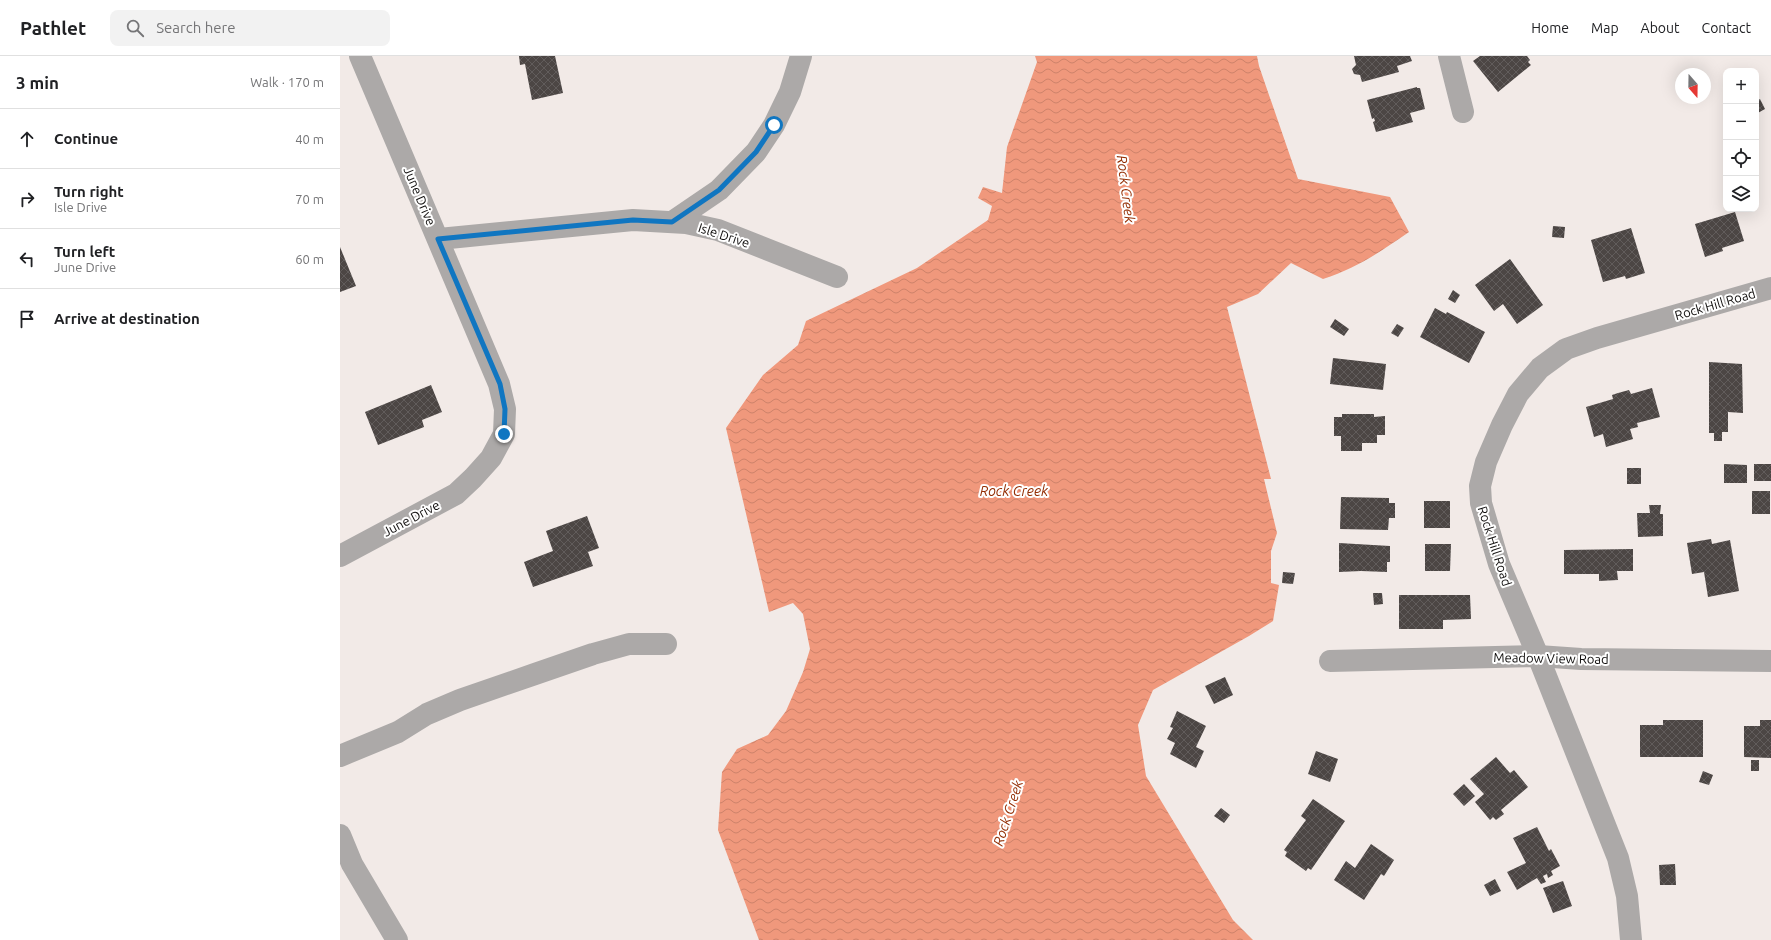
<!DOCTYPE html>
<meta charset="utf-8">
<style>
body{margin:0;font-family:Ubuntu,sans-serif;background:#f2f2f2;color:#202124}
.controls{position:absolute;right:12px;top:12px;display:grid;overflow:hidden;border-radius:8px;box-shadow:0 4px 16px #0002}
.controls button{width:36px;height:36px;display:grid;place-items:center;padding:0;border:0;border-bottom:1px solid #e0e0e0;background:#fff;color:#202124;font:20px sans-serif}
.compass{position:absolute;left:1335px;top:12px;width:36px;height:36px;border-radius:50%;background:#fff;box-shadow:0 4px 16px #0002;rotate:160deg}
.stop{position:absolute;width:12px;height:12px;margin:-9px;border:3px solid #1076c1;border-radius:50%;background:#fff}
.stop.end{background:#1076c1;border-color:#fff;box-shadow:0 1px 4px #0008}
.list{margin:0;padding:0;list-style:none}
h2{display:flex;justify-content:space-between;align-items:center;height:52px;margin:0;padding:0 16px;font-size:17px}
h2 small{font-size:13px;font-weight:400;color:#757577}
.list li{display:grid;grid-template-columns:26px 1fr auto;gap:12px;align-items:center;box-sizing:border-box;height:60px;padding:0 16px;border-top:1px solid #e0e0e0}
.list b{display:block;font-size:15px;white-space:nowrap}
.list p{margin:0;font-size:13px;white-space:nowrap;color:#757577}
.list em{font-size:13px;font-style:normal;color:#757577}
.icon{flex:none;width:22px;height:22px;fill:none;stroke:currentColor;stroke-width:2;stroke-linecap:round;stroke-linejoin:round}
.map{position:relative;flex:none;width:1431px;height:884px;overflow:hidden}
header{display:flex;align-items:center;gap:24px;box-sizing:border-box;height:56px;padding:0 20px;background:#fff;border-bottom:1px solid #e0e0e0}
header strong{font-size:19px}
nav{display:flex;gap:22px;margin-inline-start:auto;font-size:14px}
.search{width:280px;height:36px;background:#f2f2f2;display:flex;align-items:center;gap:10px;box-sizing:border-box;padding:0 14px;border-radius:8px;color:#757577;font-size:15px}
main{display:flex}
aside{flex:1;background:#fff}
.map>svg:first-child{display:block}
.water{fill:url(#water-waves)}
.building{fill:url(#building-cross-hatch)}
.lines{fill:none;stroke-linecap:round;stroke-linejoin:round}
.minor{stroke:#aca9a8;stroke-width:22}
.route{stroke:#1076c1;stroke-width:5}
.labels{text-anchor:middle;dominant-baseline:central;stroke-width:4;stroke-linejoin:round;paint-order:stroke}
.street-label{font-size:13px;fill:#0f0d0c;stroke:#fff}
.water-label{font-size:14px;font-style:italic;fill:#932e04;stroke:#fff}
</style>
<header>
<strong>Pathlet</strong>
<div class="search"><svg class="icon" aria-label="search" viewBox="0 0 24 24"><circle cx="10" cy="10" r="6"/><path d="M15 15l6 6"/></svg>Search here</div>
<nav><a>Home</a><a>Map</a><a>About</a><a>Contact</a></nav>
</header>
<main>
<aside>
<h2>3 min<small>Walk · 170 m</small></h2>
<ul class="list">
<li><svg class="icon" aria-label="ahead" viewBox="0 0 24 24"><path d="M12 20V5M6 11l6-6 6 6"/></svg><div><b>Continue</b></div><em>40 m</em></li>
<li><svg class="icon" aria-label="right" viewBox="0 0 24 24"><path d="M7 20v-9h11M14 6l5 5-5 5"/></svg><div><b>Turn right</b><p>Isle Drive</p></div><em>70 m</em></li>
<li><svg class="icon" aria-label="left" viewBox="0 0 24 24"><path d="M17 20v-9H6M10 6l-5 5 5 5"/></svg><div><b>Turn left</b><p>June Drive</p></div><em>60 m</em></li>
<li><svg class="icon" aria-label="arrive" viewBox="0 0 24 24"><path d="M6 21V4h12l-3 4 3 4H6"/></svg><div><b>Arrive at destination</b></div></li>
</ul>
</aside>
<div class="map">
<svg width="1431" height="884" viewBox="0 0 1431 884">
<defs>
<pattern id="water-waves" width="16" height="10" patternUnits="userSpaceOnUse"><rect width="16" height="10" fill="#f0987c"/><path d="M0 5q4-4 8 0t8 0" fill="none" stroke="#cd826a"/></pattern>
<pattern id="building-cross-hatch" width="8" height="8" patternUnits="userSpaceOnUse"><rect width="8" height="8" fill="#4c4644"/><path d="M0 0l8 8M0 8l8-8" fill="none" stroke="#615c5b"/></pattern>
</defs>
<rect width="100%" height="100%" fill="#f2eae7"/>
<path class="water" d="M695 0H917L919 10 958 123 1050 141 1069 176C1040 196 1017 212 983 223L951 207 918 238 887 251 931 423H924L937 477 931 495V527L939 529 933 565 909 580 813 634 798 669 806 720 893 864 913 884H419L378 774 382 716 397 693 428 679 446 655 463 616 470 593 463 558 453 547 429 556 386 372 423 319 458 289 466 265 577 212 648 164 652 150 638 142 643 131 662 137 667 91 697 6Z"/>
<g class="building">
<path d="M179 0H215L223 37 192 44 185 8 180 9Z"/>
<path d="M1014 0H1070L1072 5 1057 10 1059 16 1022 26 1020 19 1014 18 1012 13 1016 9Z"/>
<path d="M1140 0H1187L1190 4 1188 6 1191 9 1158 36 1133 5Z"/>
<path d="M1077 31V32H1080L1085 53 1070 57 1073 66 1036 76 1033 66 1035 65 1034 62 1032 63 1027 44Z"/>
<path d="M1420 43 1425 53 1416 58V45Z"/>
<path d="M1395 156 1404 185 1382 192 1383 195 1365 201 1355 168Z"/>
<path d="M1213 170 1225 171 1224 182 1212 181Z"/>
<path d="M1291 172 1305 217 1286 223 1285 220 1263 226 1251 184Z"/>
<path d="M0 191 16 230 0 236Z"/>
<path d="M1170 203 1203 249 1177 268 1163 248 1154 255 1135 229Z"/>
<path d="M1113 234 1120 239 1115 247 1108 243Z"/>
<path d="M1095 252 1106 258 1107 256 1145 276 1129 307 1080 281Z"/>
<path d="M995 263 1009 273 1004 280 990 271Z"/>
<path d="M1057 268 1064 272 1058 281 1051 277Z"/>
<path d="M993 302 1046 308 1043 334 990 328Z"/>
<path d="M1369 306 1402 308 1403 357 1388 356V376H1382V385H1374V377H1369Z"/>
<path d="M91 329 102 356 82 364 84 371 38 389 25 356Z"/>
<path d="M1312 332 1320 361 1297 367 1298 371 1290 373 1293 383 1266 391 1263 378 1254 381 1246 351 1273 343 1272 339 1278 337 1289 334 1291 338Z"/>
<path d="M1002 358H1034V361L1045 360V379H1037V387H1022V395H1001V380H994V361H1002Z"/>
<path d="M1384 408 1407 409V427H1384Z"/>
<rect x="1414" y="408" width="17" height="17"/>
<rect x="1287" y="412" width="14" height="16"/>
<rect x="1412" y="435" width="18" height="23"/>
<path d="M1001 441 1049 442V447H1055V462H1049L1048 474 1000 473Z"/>
<rect x="1084" y="445" width="26" height="27"/>
<path d="M1309 449H1321L1320 458H1323V480L1298 481 1297 457H1310Z"/>
<path d="M247 460 259 492 248 496 253 510 193 531 184 506 213 495 206 475Z"/>
<path d="M1371 483 1372 488 1390 484 1399 535 1368 541 1364 516 1352 518 1347 487Z"/>
<path d="M999 487 1050 490V506H1047V516L1021 515 999 516Z"/>
<path d="M1085 488H1111L1110 515H1085Z"/>
<path d="M1293 493V515H1277L1278 524 1259 525V518H1224V494Z"/>
<path d="M943 516 955 517 953 528 942 527Z"/>
<path d="M1033 537H1042L1043 548 1034 549Z"/>
<path d="M1059 539H1130L1131 563 1103 564V573H1059Z"/>
<path d="M885 621 893 639 874 648 865 630Z"/>
<path d="M837 655 866 670 856 691 864 695 856 712 830 698 835 687 827 683 833 672 830 671Z"/>
<path d="M1323 664H1363V701H1300V669H1323Z"/>
<path d="M1420 664H1431V702L1404 701V670H1420Z"/>
<path d="M976 695 998 703 990 726 968 718Z"/>
<path d="M1156 701 1170 717 1174 714 1188 731 1161 754 1164 758 1156 764 1153 761 1150 764 1135 746 1144 738 1130 723Z"/>
<rect x="1411" y="704" width="8" height="11"/>
<path d="M1363 715 1373 719 1369 729 1359 726Z"/>
<path d="M1124 728 1135 740 1124 750 1113 738Z"/>
<path d="M973 743 1005 765 971 814 968 812 966 815 945 800 947 796 944 794 966 764 961 760Z"/>
<path d="M881 752 890 759 884 767 874 760Z"/>
<path d="M1197 771 1209 795 1211 793 1220 810 1211 815 1213 819 1208 822 1207 818 1203 820 1206 826 1201 828 1197 822 1177 834 1167 816 1186 807 1173 782Z"/>
<path d="M1031 788 1054 804 1044 820 1041 818 1024 844 994 824 1006 805 1015 812Z"/>
<path d="M1335 808 1336 829H1320L1319 809Z"/>
<path d="M1155 823 1161 835 1150 840 1144 829Z"/>
<path d="M1223 825 1232 850 1213 857 1203 832Z"/>
</g>
<g class="lines">
<g class="minor">
<path d="M1109 0 1123 56"/>
<path d="M332 166 379 134 416 96 434 69 450 36 461 0"/>
<path d="M99 183 293 164 346 167 378 174 497 221"/>
<path d="M0 500 116 438 133 422 151 402 164 378 165 353 159 328 20 0"/>
<path d="M990 605 1198 600 1241 603 1431 605"/>
<path d="M0 700 58 676 87 658 120 644 195 618 253 598 289 588H326"/>
<path d="M0 779 12 808 57 884"/>
<path d="M1291 884 1287 840 1278 802 1198 600 1159 508 1141 447 1140 430 1146 406 1162 369 1178 338 1200 312 1226 293 1257 282 1431 232"/>
</g>
</g>
<g class="lines">
<path class="route" d="M164 378 165 353 160 328 98 183 293 164 332 166 379 134 416 96 434 69"/>
</g>
<g class="labels">
<g class="street-label">
<text transform="translate(80 140) rotate(67)">June Drive</text>
<text transform="translate(384 179) rotate(18)">Isle Drive</text>
<text transform="translate(1375 248) rotate(-16)">Rock Hill Road</text>
<text transform="translate(71 462) rotate(-28)">June Drive</text>
<text transform="translate(1155 490) rotate(72)">Rock Hill Road</text>
<text transform="translate(1211 602) rotate(1)">Meadow View Road</text>
</g>
<g class="water-label">
<text transform="translate(786 133) rotate(83)">Rock Creek</text>
<text x="674" y="435">Rock Creek</text>
<text transform="translate(668 757) rotate(-72)">Rock Creek</text>
</g>
</g>
</svg>
<div class="controls">
<button>+</button>
<button>−</button>
<button><svg class="icon" aria-label="locate" viewBox="0 0 24 24"><circle cx="12" cy="12" r="6"/><path d="M12 2v4M12 18v4M2 12h4M18 12h4"/></svg></button>
<button><svg class="icon" aria-label="layers" viewBox="0 0 24 24"><path d="M12 4l9 5-9 5-9-5zM3 14l9 5 9-5"/></svg></button>
</div>
<svg class="compass" viewBox="-18 -18 36 36"><path d="M0-13l5 13h-10z" fill="#e53935"/><path d="M0 13l5-13h-10z" fill="#757577"/></svg>
<div class="stop" style="left:434px;top:69px"></div>
<div class="stop end" style="left:164px;top:378px"></div>
</div>
</main>
